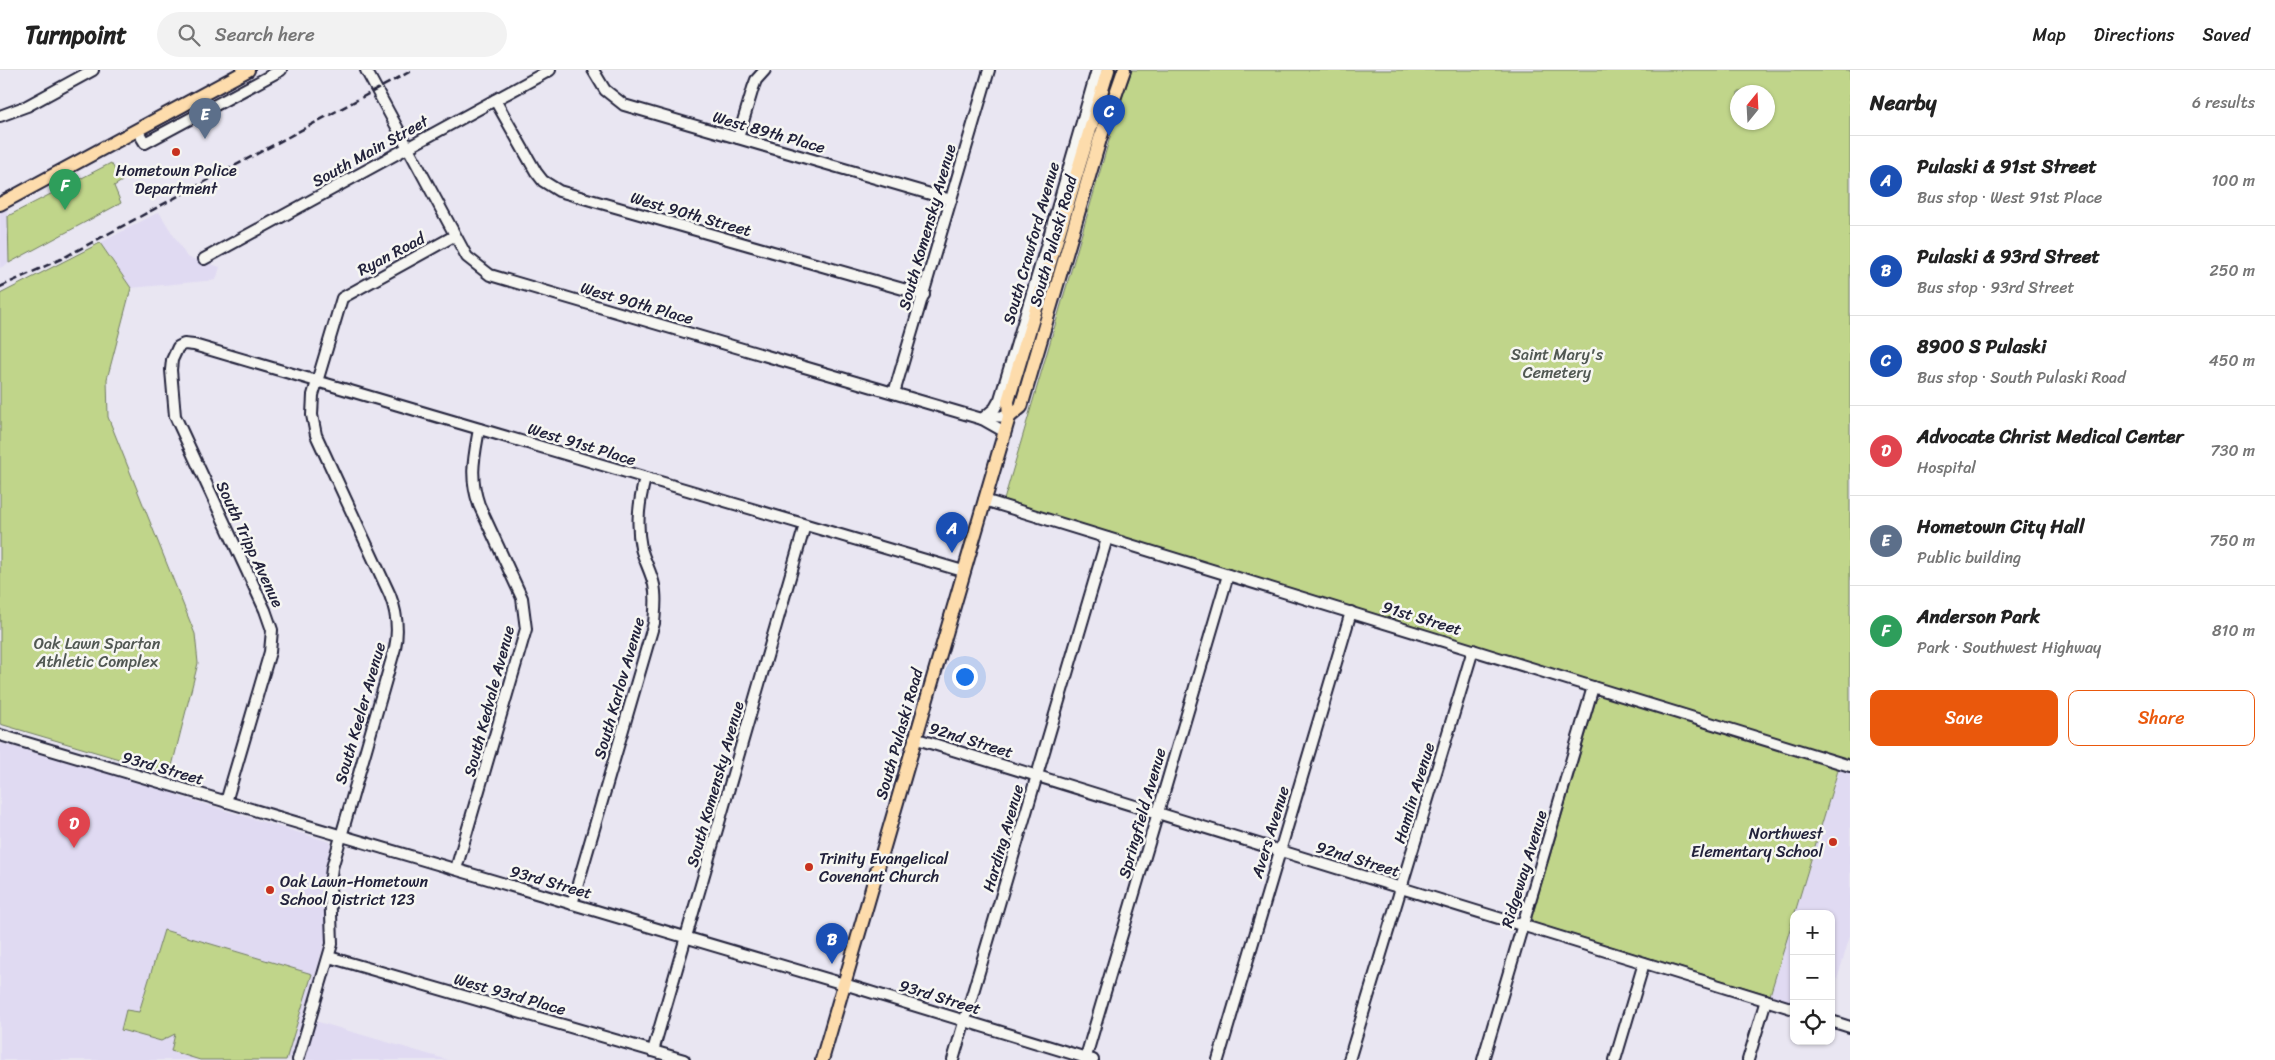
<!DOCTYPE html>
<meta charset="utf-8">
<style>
body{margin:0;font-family:Sriracha,sans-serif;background:#f2f2f2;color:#222}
.controls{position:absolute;right:15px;bottom:15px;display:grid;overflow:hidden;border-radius:10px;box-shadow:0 1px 4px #0004}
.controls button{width:45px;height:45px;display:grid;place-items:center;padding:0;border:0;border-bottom:1px solid #e0e0e0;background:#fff;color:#222;font:25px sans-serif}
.compass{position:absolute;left:1730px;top:15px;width:45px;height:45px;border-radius:50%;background:#fff;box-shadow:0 1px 4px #0004;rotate:18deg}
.you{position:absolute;left:964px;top:606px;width:18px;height:18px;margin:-12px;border:4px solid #fff;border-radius:50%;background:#1a73e8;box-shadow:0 0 0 8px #1a73e833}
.badge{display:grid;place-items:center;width:32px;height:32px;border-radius:50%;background:#ea580c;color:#fff;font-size:16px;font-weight:700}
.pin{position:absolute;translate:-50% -41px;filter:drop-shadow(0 1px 2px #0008)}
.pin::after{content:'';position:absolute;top:26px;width:18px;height:15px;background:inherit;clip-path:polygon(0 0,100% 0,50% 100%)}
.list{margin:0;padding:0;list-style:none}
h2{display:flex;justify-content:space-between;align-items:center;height:65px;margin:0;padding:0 20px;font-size:21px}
h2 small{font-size:16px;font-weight:400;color:#767676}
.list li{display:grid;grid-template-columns:32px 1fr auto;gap:15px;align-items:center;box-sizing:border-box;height:90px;padding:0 20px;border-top:1px solid #e0e0e0}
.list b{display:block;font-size:19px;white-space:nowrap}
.list p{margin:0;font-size:16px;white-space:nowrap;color:#767676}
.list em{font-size:16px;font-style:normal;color:#767676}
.actions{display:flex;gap:10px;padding:15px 20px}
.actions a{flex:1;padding:11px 0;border:1px solid #ea580c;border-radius:10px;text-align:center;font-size:18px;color:#ea580c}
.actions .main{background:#ea580c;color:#fff}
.icon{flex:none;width:28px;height:28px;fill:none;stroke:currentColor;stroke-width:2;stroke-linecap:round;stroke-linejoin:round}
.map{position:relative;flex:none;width:1850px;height:990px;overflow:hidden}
header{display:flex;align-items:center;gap:30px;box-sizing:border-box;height:70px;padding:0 25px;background:#fff;border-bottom:1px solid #e0e0e0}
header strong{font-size:24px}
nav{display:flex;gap:28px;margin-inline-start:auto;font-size:18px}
.search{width:350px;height:45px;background:#f2f2f2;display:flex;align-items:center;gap:12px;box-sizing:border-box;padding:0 18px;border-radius:28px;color:#767676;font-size:19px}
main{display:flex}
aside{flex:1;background:#fff}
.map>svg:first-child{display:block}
.built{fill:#e0daf2}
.green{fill:#c0d58a;stroke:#717c62;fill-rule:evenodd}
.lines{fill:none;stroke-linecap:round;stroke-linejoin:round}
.minor-casing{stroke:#22223b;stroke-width:14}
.major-casing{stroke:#22223b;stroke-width:16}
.minor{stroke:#f6f6f2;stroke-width:10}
.major{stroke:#fddcac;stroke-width:12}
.rail{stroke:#22223b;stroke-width:2.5;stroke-dasharray:8 4;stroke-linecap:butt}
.poi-dot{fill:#c8321e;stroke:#f6f6f2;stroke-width:2}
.labels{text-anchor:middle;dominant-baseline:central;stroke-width:5;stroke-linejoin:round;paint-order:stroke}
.street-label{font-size:16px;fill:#22223b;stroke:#f6f6f2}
.poi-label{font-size:16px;fill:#22223b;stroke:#f6f6f2;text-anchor:start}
.park-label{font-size:16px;fill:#515853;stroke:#f6f6f2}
</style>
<header>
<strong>Turnpoint</strong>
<div class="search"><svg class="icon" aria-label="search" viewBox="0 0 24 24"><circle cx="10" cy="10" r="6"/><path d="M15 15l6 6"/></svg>Search here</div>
<nav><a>Map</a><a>Directions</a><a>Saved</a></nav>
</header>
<main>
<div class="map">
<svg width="1850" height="990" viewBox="0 0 1850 990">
<rect width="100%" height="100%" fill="#e9e6f2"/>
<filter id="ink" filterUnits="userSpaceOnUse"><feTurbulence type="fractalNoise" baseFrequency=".02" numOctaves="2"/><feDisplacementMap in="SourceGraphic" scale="10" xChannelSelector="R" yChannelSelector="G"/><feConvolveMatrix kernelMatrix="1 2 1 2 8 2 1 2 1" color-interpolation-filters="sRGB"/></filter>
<g filter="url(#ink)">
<g class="built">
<path d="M6 139 8 146 9 193 0 198V142Z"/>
<path d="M159 142 187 187 220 197 216 210 131 218 100 173Z"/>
<path d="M0 673 175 721 178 726 330 772 331 774 323 810 326 853 325 871 290 990H0Z"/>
<path d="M1839 697 1850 700V866L1831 930V844H1795Z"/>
<path d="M1794 848V932L1770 925Z"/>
<path d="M315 951 448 990H304Z"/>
</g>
<g class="green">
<path d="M1132 0H1850V690L1004 430 1120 33ZM1738 22H1768V52H1738Z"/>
<path d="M111 93 122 111 114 116 121 133 9 193 8 146Z"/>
<path d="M100 173 131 218 107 309 108 347 195 564 198 593 170 704 0 654V224Z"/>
<path d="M1601 625 1839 697 1770 925 1532 852V847L1596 630Z"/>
<path d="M164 860 312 904 286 990H200L171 981 175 964 161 971 121 960 126 940 139 942Z"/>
</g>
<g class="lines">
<g class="minor-casing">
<g id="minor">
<path d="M366 0 467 187 490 205 982 349 1005 362"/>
<path d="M593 0 605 20 624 35 951 130"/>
<path d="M495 30 536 102 543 111 559 121 924 225"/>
<path d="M0 46 27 36 93 0"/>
<path d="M137 60 145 73 281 0"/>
<path d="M738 68 753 18 756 10 765 0"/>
<path d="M204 189 550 0"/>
<path d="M894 323 989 0"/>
<path d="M982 349 995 338 1000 329 1046 177 1097 0"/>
<path d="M983 349 991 346 1009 347"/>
<path d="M984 430 1850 696"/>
<path d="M0 665 844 914 1093 990"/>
<path d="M914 668 1794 939"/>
<path d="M226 732 270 582 272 560 265 540 175 346 171 300 172 290 178 277 184 274 194 275 963 501"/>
<path d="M456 799 526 559 522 528 479 435C469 406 474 388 479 359"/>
<path d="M572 834 654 553C655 540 657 528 654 515 651 502 644 490 641 478 636 454 639 432 645 408"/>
<path d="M329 887 684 990"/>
<path d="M1831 951 1850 957"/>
<path d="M653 981 805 455"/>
<path d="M298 990 332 874 330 814 332 798 395 578C399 559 397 543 390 525L316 365 312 345 313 325 342 228 454 166"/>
<path d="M953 990 1107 468"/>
<path d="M1085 990 1228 505"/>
<path d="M1218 990 1351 542"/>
<path d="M1349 990 1473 580"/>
<path d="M1483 990 1593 617"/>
<path d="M1615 990 1644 893"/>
<path d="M1748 990 1766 930"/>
</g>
</g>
<g class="major-casing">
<g id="major">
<path d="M0 134 248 0"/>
<path d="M1009 347 1021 337 1100 69 1124 0"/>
<path d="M822 990 1009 347 1008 331 1108 0"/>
</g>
</g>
<use href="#minor" class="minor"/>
<use href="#major" class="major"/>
<path class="rail" d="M0 217 63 188 413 0"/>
</g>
</g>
<g class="poi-dot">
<circle cx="176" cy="82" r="5"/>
<circle cx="1833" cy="772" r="5"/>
<circle cx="809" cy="797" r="5"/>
<circle cx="270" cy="820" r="5"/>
</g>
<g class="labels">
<g class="street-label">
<text transform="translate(769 62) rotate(16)">West 89th Place</text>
<text transform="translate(370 81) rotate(-29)">South Main Street</text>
<text transform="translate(691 144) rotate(16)">West 90th Street</text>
<text transform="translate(927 157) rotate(-74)">South Komensky Avenue</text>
<text transform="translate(1053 171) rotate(-74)">South Pulaski Road</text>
<text transform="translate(1031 173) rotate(-74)">South Crawford Avenue</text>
<text transform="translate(391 184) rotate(-28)">Ryan Road</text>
<text transform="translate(637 233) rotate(16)">West 90th Place</text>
<text transform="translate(582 374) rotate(17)">West 91st Place</text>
<text transform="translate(250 474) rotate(65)">South Tripp Avenue</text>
<text transform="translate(1422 548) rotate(17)">91st Street</text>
<text transform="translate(619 618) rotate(-74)">South Karlov Avenue</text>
<text transform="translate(489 631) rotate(-75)">South Kedvale Avenue</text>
<text transform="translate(360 643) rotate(-74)">South Keeler Avenue</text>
<text transform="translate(899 664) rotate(-74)">South Pulaski Road</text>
<text transform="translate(971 670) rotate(17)">92nd Street</text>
<text transform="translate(163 698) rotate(16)">93rd Street</text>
<text transform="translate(715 714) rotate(-74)">South Komensky Avenue</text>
<text transform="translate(1414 723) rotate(-73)">Hamlin Avenue</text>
<text transform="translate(1142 743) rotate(-74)">Springfield Avenue</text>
<text transform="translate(1270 762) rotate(-73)">Avers Avenue</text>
<text transform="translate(1003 768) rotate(-74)">Harding Avenue</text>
<text transform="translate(1358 789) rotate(17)">92nd Street</text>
<text transform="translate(1524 799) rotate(-73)">Ridgeway Avenue</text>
<text transform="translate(551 812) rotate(16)">93rd Street</text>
<text transform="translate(510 924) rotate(16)">West 93rd Place</text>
<text transform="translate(940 927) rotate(17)">93rd Street</text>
</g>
<g class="poi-label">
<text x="176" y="100" text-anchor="middle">Hometown Police<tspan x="176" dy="18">Department</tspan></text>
<text x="1823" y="763" text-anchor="end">Northwest<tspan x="1823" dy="18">Elementary School</tspan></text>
<text x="819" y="788">Trinity Evangelical<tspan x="819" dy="18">Covenant Church</tspan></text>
<text x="280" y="811">Oak Lawn-Hometown<tspan x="280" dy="18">School District 123</tspan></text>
</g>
<g class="park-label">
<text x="1557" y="284">Saint Mary's<tspan x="1557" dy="18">Cemetery</tspan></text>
<text x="97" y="573">Oak Lawn Spartan<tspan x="97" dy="18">Athletic Complex</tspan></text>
</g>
</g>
</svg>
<div class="controls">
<button>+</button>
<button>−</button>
<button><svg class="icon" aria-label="locate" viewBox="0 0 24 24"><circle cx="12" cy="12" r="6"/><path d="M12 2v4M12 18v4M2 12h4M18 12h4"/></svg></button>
</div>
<svg class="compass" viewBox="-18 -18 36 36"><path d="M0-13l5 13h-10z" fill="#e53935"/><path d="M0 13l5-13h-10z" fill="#767676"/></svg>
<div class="you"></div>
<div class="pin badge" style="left:952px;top:483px;background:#1a4fb4">A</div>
<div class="pin badge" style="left:832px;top:894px;background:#1a4fb4">B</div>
<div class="pin badge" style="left:1109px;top:66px;background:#1a4fb4">C</div>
<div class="pin badge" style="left:74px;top:778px;background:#e0444e">D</div>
<div class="pin badge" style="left:205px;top:69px;background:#5c6f8a">E</div>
<div class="pin badge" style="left:65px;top:140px;background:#2e9e5b">F</div>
</div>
<aside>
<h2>Nearby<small>6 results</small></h2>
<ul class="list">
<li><span class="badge" style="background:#1a4fb4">A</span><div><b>Pulaski &amp; 91st Street</b><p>Bus stop · West 91st Place</p></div><em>100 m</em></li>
<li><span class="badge" style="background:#1a4fb4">B</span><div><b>Pulaski &amp; 93rd Street</b><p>Bus stop · 93rd Street</p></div><em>250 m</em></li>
<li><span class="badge" style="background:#1a4fb4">C</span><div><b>8900 S Pulaski</b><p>Bus stop · South Pulaski Road</p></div><em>450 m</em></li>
<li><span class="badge" style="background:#e0444e">D</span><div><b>Advocate Christ Medical Center</b><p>Hospital</p></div><em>730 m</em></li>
<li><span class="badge" style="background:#5c6f8a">E</span><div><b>Hometown City Hall</b><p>Public building</p></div><em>750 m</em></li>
<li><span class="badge" style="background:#2e9e5b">F</span><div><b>Anderson Park</b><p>Park · Southwest Highway</p></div><em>810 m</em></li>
</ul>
<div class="actions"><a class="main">Save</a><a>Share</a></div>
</aside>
</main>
